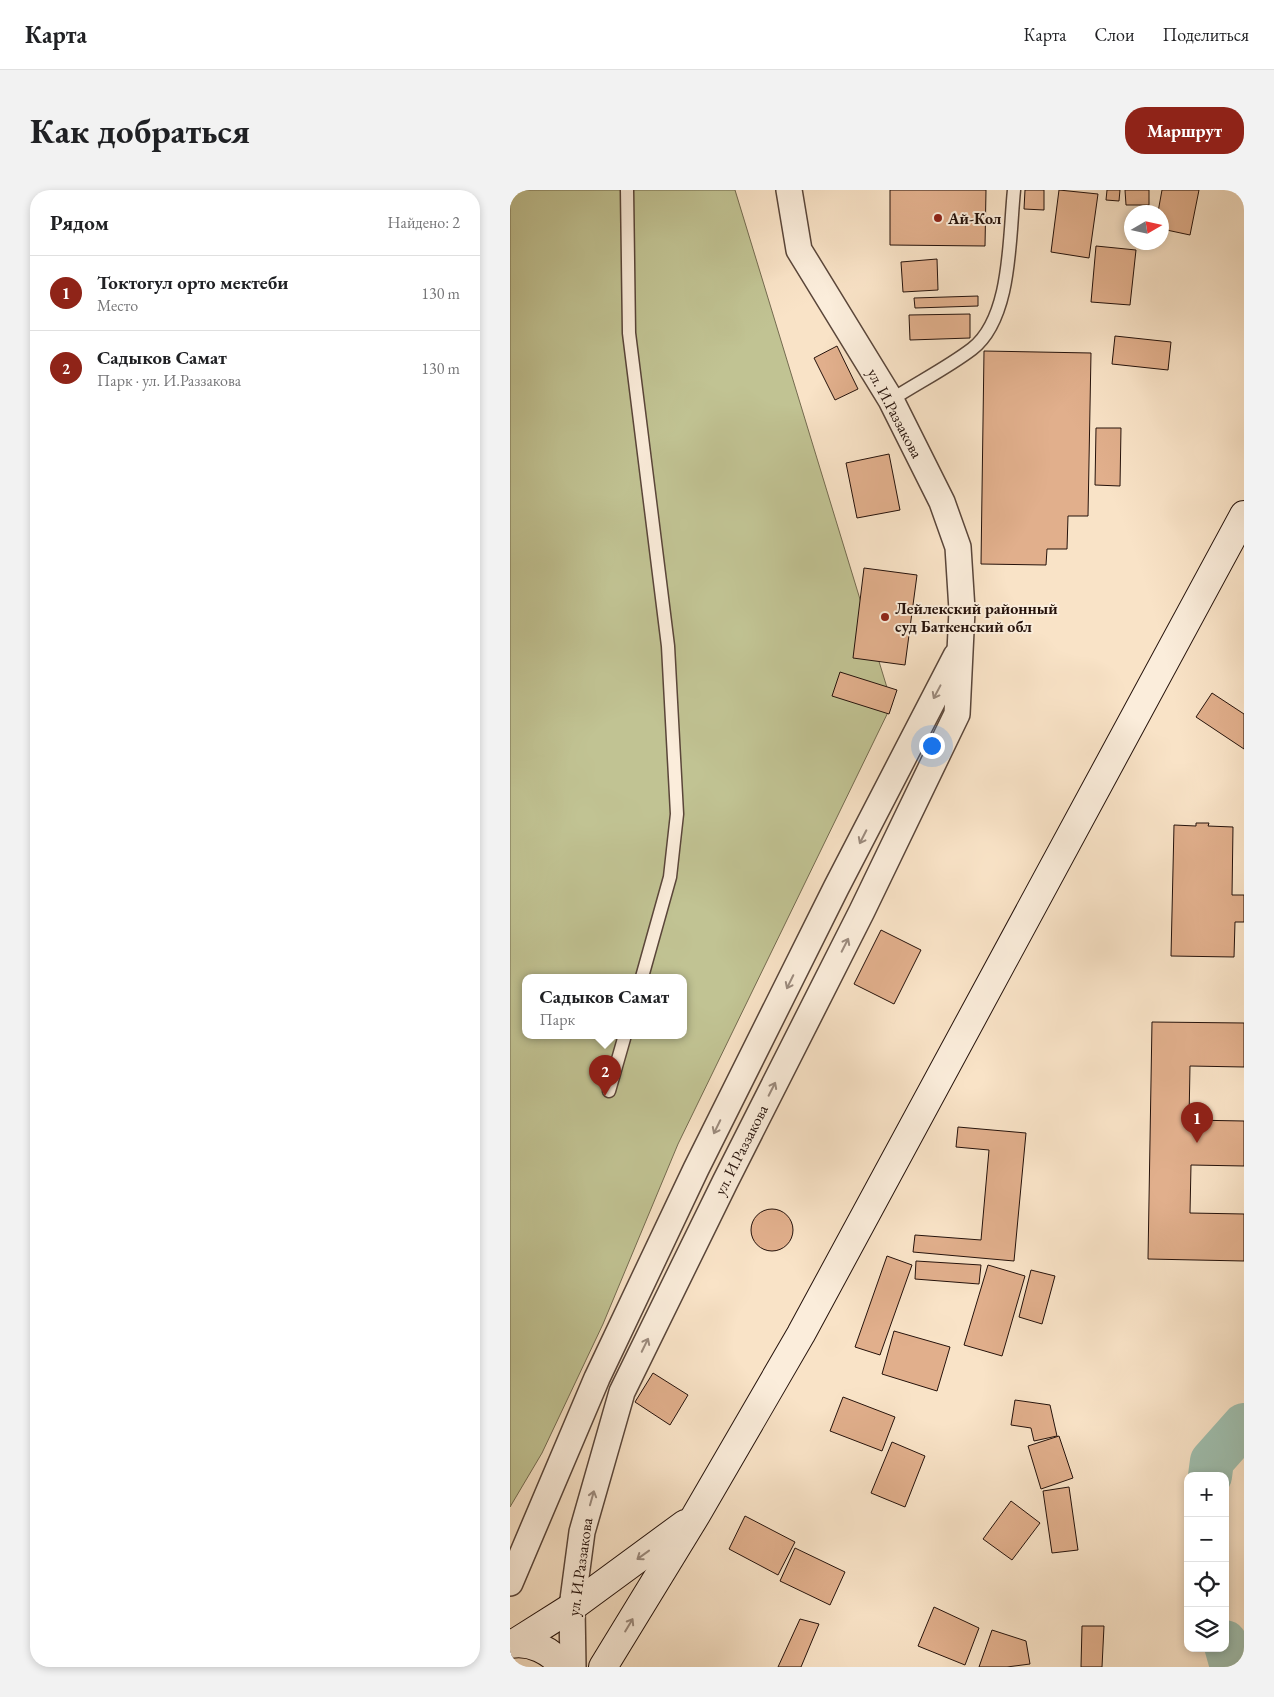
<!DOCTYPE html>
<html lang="ru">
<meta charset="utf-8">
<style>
body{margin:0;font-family:"EB Garamond",serif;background:#f2f2f2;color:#202124}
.controls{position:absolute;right:15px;bottom:15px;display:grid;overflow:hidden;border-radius:10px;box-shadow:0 2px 8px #0003}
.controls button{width:45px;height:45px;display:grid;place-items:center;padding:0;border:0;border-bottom:1px solid #e0e0e0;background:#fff;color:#202124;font:25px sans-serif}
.compass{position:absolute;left:614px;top:15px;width:45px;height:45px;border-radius:50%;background:#fff;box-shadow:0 2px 8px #0003;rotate:81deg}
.you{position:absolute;left:421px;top:555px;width:18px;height:18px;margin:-12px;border:4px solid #fff;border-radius:50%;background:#1a73e8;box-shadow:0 0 0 8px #1a73e833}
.badge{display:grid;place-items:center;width:32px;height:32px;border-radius:50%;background:#8f2418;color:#fff;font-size:16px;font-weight:700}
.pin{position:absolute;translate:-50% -41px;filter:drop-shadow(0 1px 2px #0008)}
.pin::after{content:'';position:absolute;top:26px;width:18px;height:15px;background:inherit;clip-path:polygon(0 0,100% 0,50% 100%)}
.popup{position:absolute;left:12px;top:784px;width:165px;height:65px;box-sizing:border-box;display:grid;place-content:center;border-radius:10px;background:#fff;filter:drop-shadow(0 1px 4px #0005);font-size:16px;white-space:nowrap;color:#757577}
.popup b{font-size:19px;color:#202124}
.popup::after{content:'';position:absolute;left:50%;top:100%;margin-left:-10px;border:10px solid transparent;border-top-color:#fff}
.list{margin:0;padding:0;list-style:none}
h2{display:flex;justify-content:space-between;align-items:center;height:65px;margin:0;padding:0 20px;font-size:21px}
h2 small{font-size:16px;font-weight:400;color:#757577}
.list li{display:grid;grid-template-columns:32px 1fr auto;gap:15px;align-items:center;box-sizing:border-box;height:75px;padding:0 20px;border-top:1px solid #e0e0e0}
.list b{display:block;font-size:19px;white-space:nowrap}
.list p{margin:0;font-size:16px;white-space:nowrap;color:#757577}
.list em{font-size:16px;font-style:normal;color:#757577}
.icon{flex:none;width:28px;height:28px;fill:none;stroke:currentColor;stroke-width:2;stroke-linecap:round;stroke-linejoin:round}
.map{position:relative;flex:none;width:734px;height:1477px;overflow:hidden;border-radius:20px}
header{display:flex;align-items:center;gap:30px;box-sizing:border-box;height:70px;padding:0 25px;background:#fff;border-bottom:1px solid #e0e0e0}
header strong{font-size:24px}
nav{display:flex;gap:28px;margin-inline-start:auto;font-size:18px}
.intro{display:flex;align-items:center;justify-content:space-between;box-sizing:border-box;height:120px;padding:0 30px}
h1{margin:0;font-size:35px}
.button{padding:12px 22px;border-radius:20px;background:#8f2418;color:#fff;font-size:18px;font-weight:700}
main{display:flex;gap:30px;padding:0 30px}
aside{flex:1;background:#fff;border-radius:20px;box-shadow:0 2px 8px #0003}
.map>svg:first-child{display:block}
.green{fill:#c1c393;stroke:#736a4f;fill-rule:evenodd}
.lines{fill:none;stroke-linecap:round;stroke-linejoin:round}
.river{stroke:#9fbfaf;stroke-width:44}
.building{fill:#e1af8c;stroke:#25120b}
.lane-casing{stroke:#5a463a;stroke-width:15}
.street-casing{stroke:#5a463a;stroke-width:28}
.secondary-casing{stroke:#25120b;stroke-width:30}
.lane{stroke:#fbeddb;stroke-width:12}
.street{stroke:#fbeddb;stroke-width:25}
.secondary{stroke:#fbeddb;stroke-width:28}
.oneway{stroke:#9b8a7d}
.poi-dot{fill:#8f2418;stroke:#fbeddb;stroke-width:2}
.labels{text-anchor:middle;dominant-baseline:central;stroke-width:4;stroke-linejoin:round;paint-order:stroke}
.poi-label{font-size:16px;font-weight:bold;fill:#25120b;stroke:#fbeddb;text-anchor:start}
.street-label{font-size:16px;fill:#25120b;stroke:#fbeddb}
</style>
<header>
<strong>Карта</strong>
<nav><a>Карта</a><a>Слои</a><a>Поделиться</a></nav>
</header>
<div class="intro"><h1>Как добраться</h1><a class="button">Маршрут</a></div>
<main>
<aside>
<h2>Рядом<small>Найдено: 2</small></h2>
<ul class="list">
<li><span class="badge">1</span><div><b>Токтогул орто мектеби</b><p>Место</p></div><em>130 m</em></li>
<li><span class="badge">2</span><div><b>Садыков Самат</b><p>Парк · ул. И.Раззакова</p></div><em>130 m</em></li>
</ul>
</aside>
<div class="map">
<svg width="734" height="1477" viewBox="0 0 734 1477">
<rect width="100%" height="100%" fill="#f9e3c7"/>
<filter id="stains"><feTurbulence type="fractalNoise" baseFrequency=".004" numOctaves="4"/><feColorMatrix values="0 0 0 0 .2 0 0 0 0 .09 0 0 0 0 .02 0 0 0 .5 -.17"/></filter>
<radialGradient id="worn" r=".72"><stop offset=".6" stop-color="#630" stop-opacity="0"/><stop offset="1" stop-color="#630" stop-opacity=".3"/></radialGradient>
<path class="green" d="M0 0H225L382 514 168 954 93 1134 32 1263 0 1317ZM16 787H174V845H16Z"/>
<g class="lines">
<g class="river">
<path d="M700 1286 702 1271 734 1235"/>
<path d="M715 1452 722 1477"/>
</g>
</g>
<g class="building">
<path d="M380 0H476L475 56 380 55Z"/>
<path d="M515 0H534V20L514 19Z"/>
<path d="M549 0 588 4 579 68 541 62Z"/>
<path d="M597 0H610L609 11 596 10Z"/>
<path d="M615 0H639V15H616Z"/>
<path d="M652 0H689L680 45 652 39V22H648Z"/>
<path d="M586 56 626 60 620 115 581 112Z"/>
<path d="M427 69 428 100 393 102 391 72Z"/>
<path d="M468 106V116L405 118 404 108Z"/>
<path d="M460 124V148L400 150 399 125Z"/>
<path d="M605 146 661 152 658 180 602 174Z"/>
<path d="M327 156 348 199 325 210 304 168Z"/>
<path d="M474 161 581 163 578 326H558L557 359H537L536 375 471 374Z"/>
<path d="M586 238H611L610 296 585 295Z"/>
<path d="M379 264 390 320 347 328 336 273Z"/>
<path d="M354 378 407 385 395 475 343 468Z"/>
<path d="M330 482 387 500 379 524 322 506Z"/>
<path d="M702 503 734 524V559L686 527Z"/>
<path d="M686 633H699L698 636 723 637 722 705H734V732H725L724 767 661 766 664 635 686 636Z"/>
<path d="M371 740 411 760 384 814 344 794Z"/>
<path d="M642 832 734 833V877L680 876 679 930 734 931V976L681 975 680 1023 734 1024V1071L638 1069Z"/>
<path d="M448 937 516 943 504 1071 403 1062 405 1045 471 1050 479 960 446 957Z"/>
<circle cx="262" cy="1040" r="21"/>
<path d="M377 1066 402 1075 370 1165 345 1157Z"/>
<path d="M406 1071 471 1075 469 1094 405 1089Z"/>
<path d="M478 1075 515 1086 492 1166 454 1155Z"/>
<path d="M521 1080 545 1086 532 1134 509 1127Z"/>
<path d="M384 1141 440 1157 427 1201 372 1184Z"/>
<path d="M143 1183 178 1205 160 1235 125 1212Z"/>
<path d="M333 1207 385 1227 372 1261 320 1241Z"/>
<path d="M505 1210 540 1215 547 1246 524 1251 521 1238 501 1235Z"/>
<path d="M549 1246 563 1288 531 1299 518 1256Z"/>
<path d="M382 1252 415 1266 395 1317 361 1303Z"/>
<path d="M559 1297 568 1360 542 1363 533 1301Z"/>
<path d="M501 1311 530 1333 502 1370 473 1349Z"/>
<path d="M235 1326 285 1352 268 1385 219 1359Z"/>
<path d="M285 1358 335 1382 320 1415 270 1391Z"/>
<path d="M424 1417 469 1438 455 1475 408 1456Z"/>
<path d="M290 1429 309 1434 291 1477H268Z"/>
<path d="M572 1436H594L592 1477H571Z"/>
<path d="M482 1440 516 1451 520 1474 497 1477H469Z"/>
</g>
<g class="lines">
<g class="lane-casing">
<g id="lane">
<path d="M117 0 119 143 158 456 167 624 160 687 132 787"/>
<path d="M381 210C407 193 437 178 462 159 502 128 499 47 504 0"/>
<path d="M99 901 115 845"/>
</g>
</g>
<g class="street-casing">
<g id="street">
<path d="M0 1393 87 1188 186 979 326 698 446 466"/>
<path d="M63 1477 62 1417 72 1342 112 1202 215 992 352 721 447 524 452 420 448 357 432 312 381 210 289 60 279 0"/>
</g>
</g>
<g class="secondary-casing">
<g id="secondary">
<path d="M5 1453 62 1417 175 1334"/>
<path d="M0 1454C21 1450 41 1461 54 1477"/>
<path d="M93 1477 186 1325 291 1144 734 325"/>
</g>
</g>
<use href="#lane" class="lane"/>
<use href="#street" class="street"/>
<use href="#secondary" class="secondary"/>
</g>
<defs><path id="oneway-shaft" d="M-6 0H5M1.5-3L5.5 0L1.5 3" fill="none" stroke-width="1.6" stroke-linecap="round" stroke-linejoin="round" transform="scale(1.25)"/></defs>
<g class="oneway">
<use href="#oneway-shaft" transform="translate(427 502) rotate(118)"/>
<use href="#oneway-shaft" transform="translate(353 647) rotate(117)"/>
<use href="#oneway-shaft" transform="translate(335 755) rotate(-63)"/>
<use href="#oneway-shaft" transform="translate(280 792) rotate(116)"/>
<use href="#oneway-shaft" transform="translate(262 899) rotate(-63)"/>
<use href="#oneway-shaft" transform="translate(207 937) rotate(116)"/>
<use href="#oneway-shaft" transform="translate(135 1155) rotate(-64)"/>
<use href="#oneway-shaft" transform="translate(82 1308) rotate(-74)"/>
<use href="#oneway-shaft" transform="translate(133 1365) rotate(144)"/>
<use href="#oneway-shaft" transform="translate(119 1435) rotate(-59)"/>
</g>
<g class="poi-dot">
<circle cx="428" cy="28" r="5"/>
<circle cx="375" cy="427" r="5"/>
</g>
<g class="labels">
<g class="poi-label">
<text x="438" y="28">Ай-Кол</text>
<text x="385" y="418">Лейлекский районный<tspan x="385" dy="18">суд Баткенский обл</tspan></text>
</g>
<g class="street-label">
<text transform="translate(385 223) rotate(62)">ул. И.Раззакова</text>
<text transform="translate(231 960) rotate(-63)">ул. И.Раззакова</text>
<text transform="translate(70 1377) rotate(-82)">ул. И.Раззакова</text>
</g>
</g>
<rect width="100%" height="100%" filter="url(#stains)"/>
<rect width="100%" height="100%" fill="url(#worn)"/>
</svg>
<div class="controls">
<button>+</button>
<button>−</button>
<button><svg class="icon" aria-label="locate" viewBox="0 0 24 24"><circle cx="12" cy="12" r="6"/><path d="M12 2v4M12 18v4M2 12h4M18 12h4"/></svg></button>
<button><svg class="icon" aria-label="layers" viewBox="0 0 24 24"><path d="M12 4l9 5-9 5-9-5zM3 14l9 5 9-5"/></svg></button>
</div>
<svg class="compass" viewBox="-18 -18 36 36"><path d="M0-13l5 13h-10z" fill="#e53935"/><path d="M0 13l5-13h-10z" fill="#757577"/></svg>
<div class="you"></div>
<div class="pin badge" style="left:687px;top:953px">1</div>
<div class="pin badge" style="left:95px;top:906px">2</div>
<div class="popup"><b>Садыков Самат</b>Парк</div>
</div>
</main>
